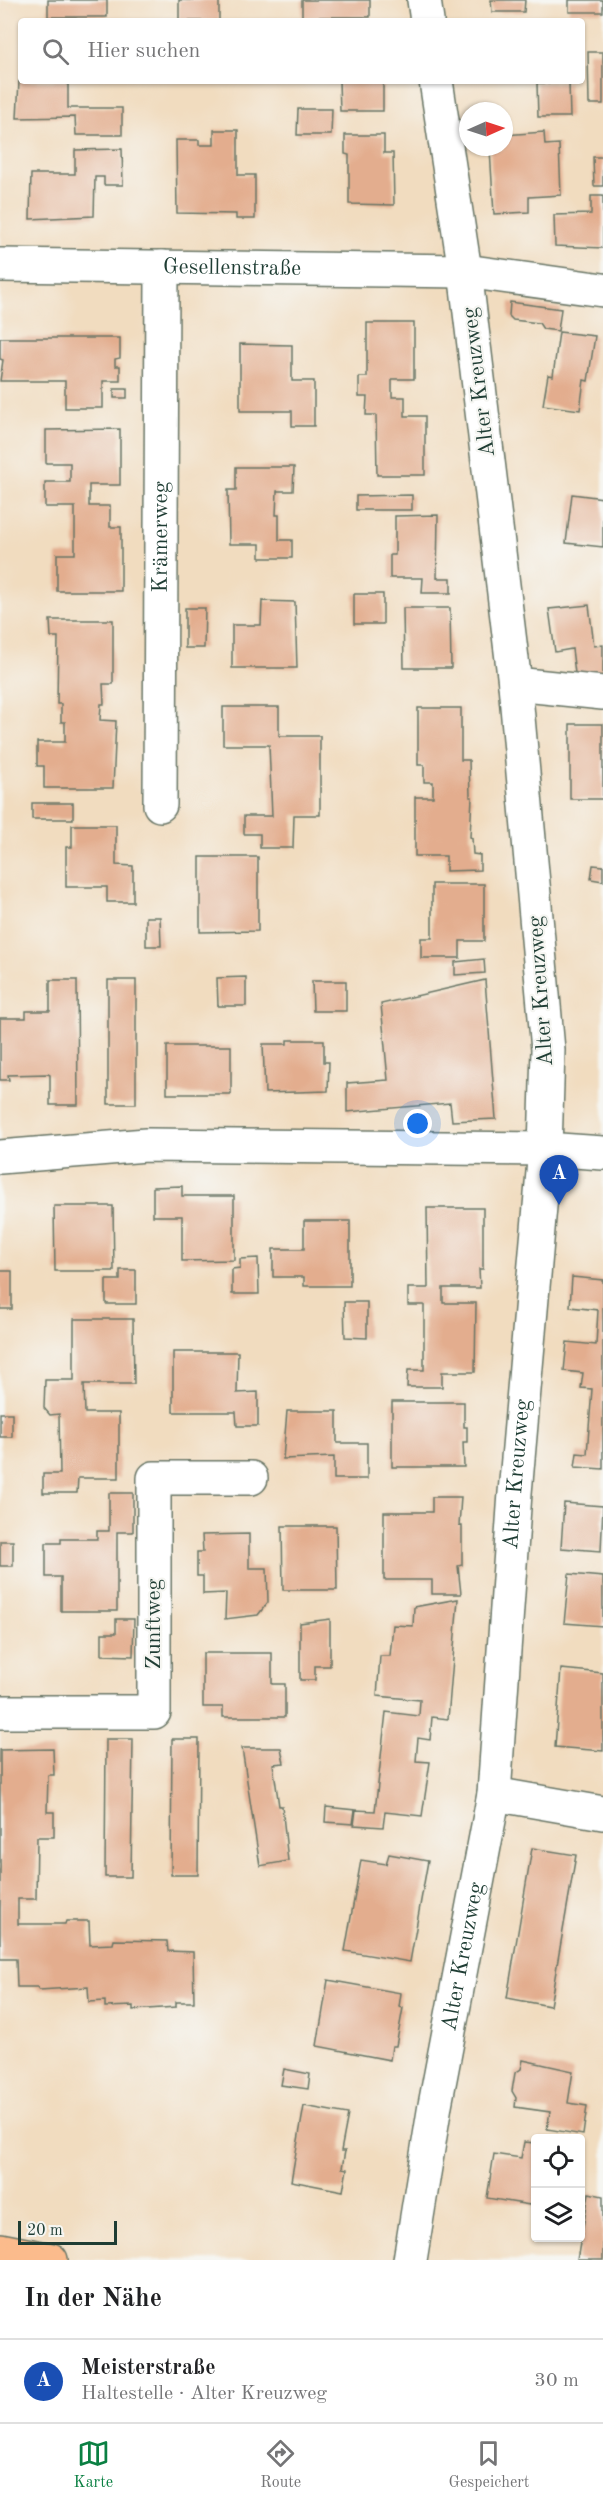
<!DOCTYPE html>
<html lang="de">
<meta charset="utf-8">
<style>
body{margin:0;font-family:"Old Standard TT",serif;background:#f6f6f6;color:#202124}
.controls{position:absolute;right:18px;bottom:18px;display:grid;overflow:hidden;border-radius:6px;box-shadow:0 2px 4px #0004}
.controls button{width:54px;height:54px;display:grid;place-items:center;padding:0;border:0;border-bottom:2px solid #e0e0e0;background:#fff;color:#202124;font:30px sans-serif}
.compass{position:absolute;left:459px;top:102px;width:54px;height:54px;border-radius:50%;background:#fff;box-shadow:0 2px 4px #0004;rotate:87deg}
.scale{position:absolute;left:18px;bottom:15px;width:99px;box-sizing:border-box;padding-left:6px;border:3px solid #1f3d34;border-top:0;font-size:16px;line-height:21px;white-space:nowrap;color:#1f3d34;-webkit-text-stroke:4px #f6f6f2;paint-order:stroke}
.you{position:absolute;left:418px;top:1124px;width:21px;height:21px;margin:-15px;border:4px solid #fff;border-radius:50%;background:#1a73e8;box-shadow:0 0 0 9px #1a73e833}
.badge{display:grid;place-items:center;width:39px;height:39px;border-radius:50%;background:#0b8043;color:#fff;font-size:20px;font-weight:700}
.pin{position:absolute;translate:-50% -50px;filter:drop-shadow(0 2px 3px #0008)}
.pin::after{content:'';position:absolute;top:32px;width:21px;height:18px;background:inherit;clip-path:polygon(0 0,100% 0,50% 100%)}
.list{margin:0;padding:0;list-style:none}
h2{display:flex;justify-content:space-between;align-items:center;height:78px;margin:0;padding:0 24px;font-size:26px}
h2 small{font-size:20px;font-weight:400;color:#757577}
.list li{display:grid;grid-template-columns:39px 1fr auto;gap:18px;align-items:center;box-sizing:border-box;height:84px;padding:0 24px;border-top:2px solid #e0e0e0}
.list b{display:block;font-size:22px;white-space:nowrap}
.list p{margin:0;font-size:20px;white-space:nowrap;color:#757577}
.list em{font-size:20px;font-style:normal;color:#757577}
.icon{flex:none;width:33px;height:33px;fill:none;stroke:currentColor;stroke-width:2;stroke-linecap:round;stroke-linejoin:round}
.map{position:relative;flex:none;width:603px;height:2260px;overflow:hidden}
.search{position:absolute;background:#fff;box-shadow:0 2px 4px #0004;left:18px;right:18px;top:18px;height:66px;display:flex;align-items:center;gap:15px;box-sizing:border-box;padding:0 21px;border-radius:6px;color:#757577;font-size:22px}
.sheet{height:162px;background:#fff}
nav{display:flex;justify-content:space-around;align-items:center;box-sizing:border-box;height:84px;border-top:2px solid #e0e0e0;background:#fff;font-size:16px;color:#757577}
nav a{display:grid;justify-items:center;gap:3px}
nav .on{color:#0b8043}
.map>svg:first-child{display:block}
.building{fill:#e3ad8e}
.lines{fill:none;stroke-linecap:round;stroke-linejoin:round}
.minor-casing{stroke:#687565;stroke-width:36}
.major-casing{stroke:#687565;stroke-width:36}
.minor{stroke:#fff;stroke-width:33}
.major{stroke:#fbbb8c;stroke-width:33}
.labels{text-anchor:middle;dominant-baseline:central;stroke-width:4.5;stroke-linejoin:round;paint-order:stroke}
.street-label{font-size:22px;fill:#1f3d34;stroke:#f6f6f2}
</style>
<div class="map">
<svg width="603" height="2260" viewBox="0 0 603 2260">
<rect width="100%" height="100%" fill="#f6f6f2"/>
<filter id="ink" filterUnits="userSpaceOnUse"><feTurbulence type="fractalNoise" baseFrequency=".0167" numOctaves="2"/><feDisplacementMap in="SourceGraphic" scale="12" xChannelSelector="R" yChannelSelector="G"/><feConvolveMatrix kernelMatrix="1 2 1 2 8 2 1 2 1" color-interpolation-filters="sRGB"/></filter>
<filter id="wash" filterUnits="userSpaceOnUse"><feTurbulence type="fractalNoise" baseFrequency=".008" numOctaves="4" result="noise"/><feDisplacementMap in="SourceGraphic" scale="24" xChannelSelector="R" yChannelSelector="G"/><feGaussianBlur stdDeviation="1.35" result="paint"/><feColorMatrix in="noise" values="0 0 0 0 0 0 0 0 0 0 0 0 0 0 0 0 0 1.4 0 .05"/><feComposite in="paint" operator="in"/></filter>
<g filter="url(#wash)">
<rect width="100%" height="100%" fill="#f1dcbf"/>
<g id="blocks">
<g class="building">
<rect x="48" y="0" width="59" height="17"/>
<rect x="179" y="0" width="40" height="21"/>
<rect x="302" y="0" width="68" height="17"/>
<path d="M491 0H525L524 12H492Z"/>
<rect x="569" y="0" width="34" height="12"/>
<path d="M588 52H603V104H589Z"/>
<path d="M19 81H68V108H122V135H76L75 117 17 118Z"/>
<path d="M339 81H383V111H340Z"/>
<path d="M537 83H569L570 117H538Z"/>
<path d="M298 109H332L331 135H297Z"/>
<path d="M214 130H238V175H255V219H236V214L177 213 176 140H199V145H214Z"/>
<path d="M544 132 545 145 559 144 561 195 529 197V212L494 214 490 150 503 149 504 135Z"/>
<path d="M345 135H384V153H393L394 205 349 204V155L345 154Z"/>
<path d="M122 149 123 185H104V177H95L94 216 30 219 31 174H75V150Z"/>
<path d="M593 157H603V186H594Z"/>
<path d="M591 196H603V248L555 246 554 215 591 214Z"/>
<path d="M510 302 561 309 558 331 543 329 539 323 513 320 509 316Z"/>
<path d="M367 323H414V379H392V397H405V416H425V475H377L376 415H366L367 397H359V377H367Z"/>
<path d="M559 332 595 336 588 381 584 380 580 410 543 405 548 375 553 376Z"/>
<path d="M0 338H120V358L115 359V366H120V381H103V408H65V381H0L3 360 0 359Z"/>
<path d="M240 344 292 345V381H314V426H292V411H240Z"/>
<rect x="114" y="389" width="13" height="9"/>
<path d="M120 429V485H89V506H110V527H121V591H57V554H75V507H45V482H70V463H46V430Z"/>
<path d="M236 467H294L293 491H277L276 515H279V540H292V558H260V544H229L228 490H236Z"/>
<path d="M572 494 603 498V547L566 543Z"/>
<path d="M412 495V510H356V496Z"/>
<path d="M438 515 437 578H451V593H422L423 578H390V555H395V516Z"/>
<rect x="354" y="594" width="29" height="30"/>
<path d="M262 601 295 602 297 668H232V625H261Z"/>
<path d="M589 605 594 646 603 645V677L575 673 572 649 555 652 549 609Z"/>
<path d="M185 608H205L204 648H185Z"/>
<path d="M403 608H450L451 668H404Z"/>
<path d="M50 620H113V684H103L104 704H101L100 720 116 721 113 788H44V766H37V742H65V722H61V704H57L58 637H51Z"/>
<path d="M223 707H279V736H320V815H294L293 848H260V834H244V816H272L269 745H223Z"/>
<path d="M418 708H461V760H469L470 797H472L470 837 472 838 473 854 480 855V870L446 871V856H415V797H433V782H424V765H418Z"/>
<rect x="570" y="724" width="33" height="75"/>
<rect x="32" y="803" width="41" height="16"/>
<path d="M72 825H116V865L133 866V902H107V887H66V847H72Z"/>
<path d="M200 857H258V931L200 932Z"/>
<path d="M593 865 603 866V881L591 879Z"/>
<path d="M432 884H484V941H460V958H421V938H432Z"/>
<path d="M146 917H160L161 946H146Z"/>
<path d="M484 959 485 973 455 975V962Z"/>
<path d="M246 977V1006H218L217 978Z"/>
<path d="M50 980H77L78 1105H50V1075L48 1074 8 1075 9 1080H0V1018H26V1011H50Z"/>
<rect x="108" y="980" width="28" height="124"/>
<path d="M485 980 496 1119 452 1121 450 1103 347 1112V1083L388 1080 381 1004Z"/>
<path d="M312 981H346V1011H313Z"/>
<path d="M287 1040H324V1062H329L328 1091 265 1093 263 1044H287Z"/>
<rect x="167" y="1046" width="64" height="48"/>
<path d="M182 1186V1196H234V1260L182 1261V1216H153V1187Z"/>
<path d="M54 1206H113L114 1271H55Z"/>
<path d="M427 1208H483V1269H479L480 1288H443V1303H476L475 1372H442V1387H407L408 1370H424V1305H408V1288H428Z"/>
<path d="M304 1221H350V1286H304V1277H273V1249H304Z"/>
<path d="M258 1258 259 1294H232V1269L240 1268V1259Z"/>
<path d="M120 1270H136V1304H106V1280H120Z"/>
<rect x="0" y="1271" width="12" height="38"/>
<path d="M572 1277 603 1280V1469L575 1467 577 1453 587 1454 592 1389 581 1388 583 1373 564 1371 567 1342 596 1345 598 1310 570 1307Z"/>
<path d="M344 1302H367V1338L345 1337Z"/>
<path d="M74 1319H133L134 1384H84L85 1413H119V1478H78L77 1493H43V1474H60L59 1414 50 1415 44 1408 45 1380H74Z"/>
<path d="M173 1352H238L237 1393 258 1392V1426H237L236 1412H173Z"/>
<path d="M392 1402H464V1427H467V1442H463L464 1467H392Z"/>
<path d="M287 1411H337V1443H367V1479H334V1457L283 1459Z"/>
<rect x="0" y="1413" width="12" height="24"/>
<path d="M109 1493H133V1532H117V1611H61V1577H46V1543H61V1539H97V1531H109Z"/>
<path d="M432 1497H461L459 1526H462V1565L458 1566 461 1594H432V1580H384V1512H432Z"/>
<path d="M564 1503 603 1506 601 1551 561 1548Z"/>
<path d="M282 1526H336L337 1590H283Z"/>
<path d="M249 1534V1568H267L268 1602 258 1615 225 1619 226 1593 203 1594V1576H197V1552H203L202 1535Z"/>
<rect x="0" y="1541" width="13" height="25"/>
<path d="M569 1574 603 1577V1626L564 1623Z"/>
<path d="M458 1599 448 1719 432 1717 430 1740 418 1738 416 1761 430 1762 422 1816 385 1812 383 1827 354 1825 356 1810 375 1811 386 1712 419 1716 420 1700 377 1696 380 1656H390L393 1625 413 1626 414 1607Z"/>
<path d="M116 1619H134L133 1656 102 1655V1633H116Z"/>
<path d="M330 1619V1666H315V1680H300V1623Z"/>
<path d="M203 1653H272V1684H285V1717H223V1707H203Z"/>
<path d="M561 1669 603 1673V1751L555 1747Z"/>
<path d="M106 1739H133L131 1877H105Z"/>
<path d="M172 1739H199L198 1875H171Z"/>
<path d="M242 1748H281L284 1763 273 1764 279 1806H282L288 1861 260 1866Z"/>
<path d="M53 1749 54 1775H48L47 1812H54V1837H37L36 1899H18V1924H65L66 1921H89L90 1945 113 1944 114 1940 167 1941 168 1951 193 1952 194 2002H176V2007L133 2010V2006L105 2007V2001L89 2002 88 1987 39 1990 37 1987H17L16 1959H0V1750Z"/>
<path d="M326 1807 355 1810 353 1824 325 1822Z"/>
<path d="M532 1848 576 1855 550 2006 507 1998Z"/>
<path d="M389 1854 428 1861 410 1962 345 1951 361 1860 386 1864Z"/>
<path d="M328 1980 401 1993 399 2007 403 2008 396 2046H392L390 2060 317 2046Z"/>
<path d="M523 2060 573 2071 568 2103 587 2106 583 2135 547 2129 550 2112 515 2107 516 2098 512 2091 515 2073 521 2069Z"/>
<path d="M284 2069 310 2074 308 2089 281 2085Z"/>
<path d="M304 2106 348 2114 341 2151H345L342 2168 347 2169 343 2191 291 2181Z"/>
<path d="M524 2142 536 2143V2206L487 2198 494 2154 521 2158Z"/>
<path d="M589 2193 603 2196V2260H577Z"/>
</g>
</g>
</g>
<g filter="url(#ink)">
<use href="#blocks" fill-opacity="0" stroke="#687565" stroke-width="1.5"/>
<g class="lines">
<g class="minor-casing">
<g id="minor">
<path d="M424 0 427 21"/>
<path id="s1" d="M0 265 465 271 603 290"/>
<path d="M515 684 603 693"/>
<path id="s2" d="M160 805 162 267"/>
<path d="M0 1157 146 1145 545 1149 603 1153"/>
<path d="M0 1712H154V1478H251"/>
<path d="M494 1794 603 1813"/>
<path id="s3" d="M410 2260 435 2105 494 1794 515 1493 545 1149 548 1050 515 684 465 271 436 81"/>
</g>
</g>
<g class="major-casing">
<path id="major" d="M0 2250 51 2260"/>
</g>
<use href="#minor" class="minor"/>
<use href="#major" class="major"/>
</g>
</g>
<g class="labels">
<g class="street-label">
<text stroke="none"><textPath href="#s1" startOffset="232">Gesellenstraße</textPath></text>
<text transform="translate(479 382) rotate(-97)">Alter Kreuzweg</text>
<text stroke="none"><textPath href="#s2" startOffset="268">Krämerweg</textPath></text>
<text transform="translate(541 991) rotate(-94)">Alter Kreuzweg</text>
<text stroke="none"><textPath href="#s3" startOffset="794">Alter Kreuzweg</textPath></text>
<text transform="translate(154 1624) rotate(-90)">Zunftweg</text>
<text stroke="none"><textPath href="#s3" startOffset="308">Alter Kreuzweg</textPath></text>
</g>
</g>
</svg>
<div class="controls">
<button><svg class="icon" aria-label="locate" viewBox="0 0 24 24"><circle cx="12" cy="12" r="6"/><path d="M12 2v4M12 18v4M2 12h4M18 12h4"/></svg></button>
<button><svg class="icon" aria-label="layers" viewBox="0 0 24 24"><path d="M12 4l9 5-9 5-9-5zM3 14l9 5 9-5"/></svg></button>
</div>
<svg class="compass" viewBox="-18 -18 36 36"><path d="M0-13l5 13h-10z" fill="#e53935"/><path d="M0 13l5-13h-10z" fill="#757577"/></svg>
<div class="scale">20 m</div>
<div class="you"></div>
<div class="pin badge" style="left:559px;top:1205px;background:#1a4fb4">A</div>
<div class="search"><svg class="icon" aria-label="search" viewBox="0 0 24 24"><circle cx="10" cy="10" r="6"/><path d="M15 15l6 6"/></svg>Hier suchen</div>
</div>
<section class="sheet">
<h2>In der Nähe<small></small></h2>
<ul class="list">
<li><span class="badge" style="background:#1a4fb4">A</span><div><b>Meisterstraße</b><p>Haltestelle · Alter Kreuzweg</p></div><em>30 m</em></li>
</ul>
</section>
<nav>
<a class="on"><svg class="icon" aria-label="map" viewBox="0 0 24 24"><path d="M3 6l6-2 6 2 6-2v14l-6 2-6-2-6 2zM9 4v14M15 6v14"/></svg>Karte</a>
<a><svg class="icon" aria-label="directions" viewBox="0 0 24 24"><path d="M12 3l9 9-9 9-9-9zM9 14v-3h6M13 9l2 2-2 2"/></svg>Route</a>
<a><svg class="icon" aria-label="saved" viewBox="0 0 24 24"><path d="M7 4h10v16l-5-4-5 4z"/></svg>Gespeichert</a>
</nav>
